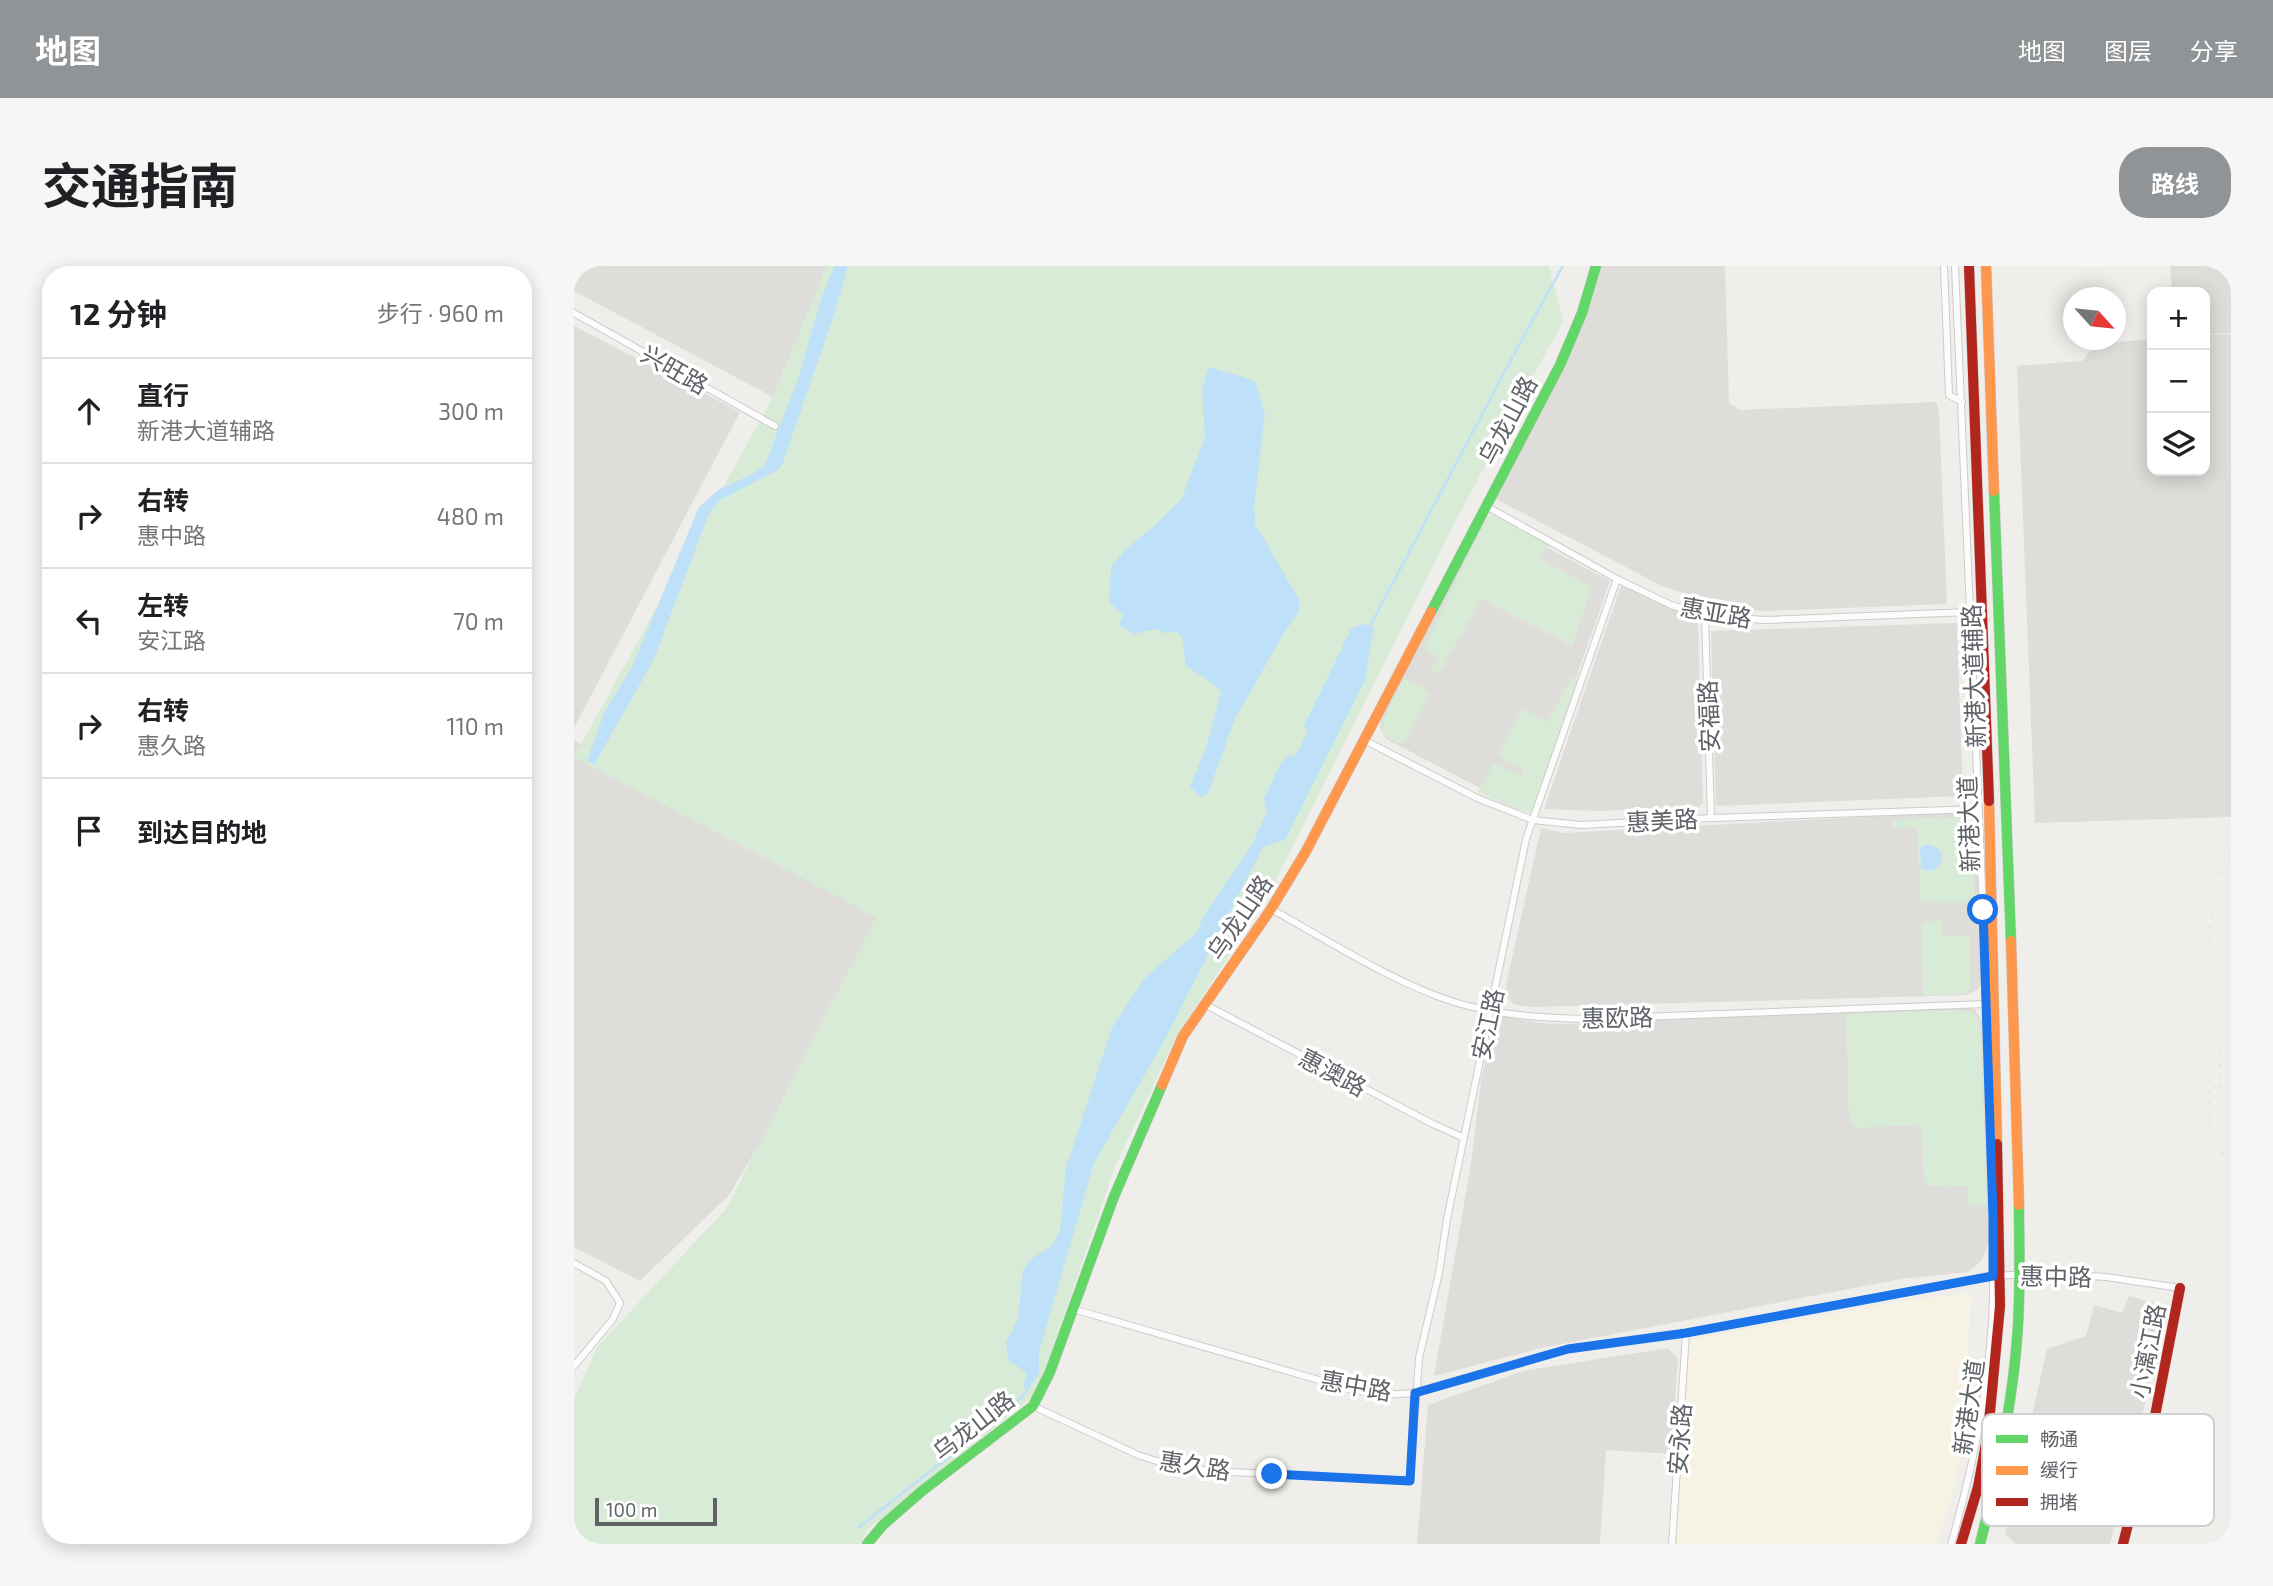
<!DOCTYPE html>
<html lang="zh">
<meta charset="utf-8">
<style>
body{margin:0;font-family:"Exo 2","Noto Sans SC",sans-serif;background:#f6f6f6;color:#202124}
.controls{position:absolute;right:21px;top:21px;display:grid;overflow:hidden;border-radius:14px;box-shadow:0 4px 18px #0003}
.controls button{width:63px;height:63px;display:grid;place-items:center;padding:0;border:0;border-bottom:2px solid #e0e0e0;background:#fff;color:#202124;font:35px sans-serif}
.compass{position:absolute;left:1489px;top:21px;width:63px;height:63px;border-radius:50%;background:#fff;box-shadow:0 4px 18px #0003;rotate:117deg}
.scale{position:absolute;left:21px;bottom:18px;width:122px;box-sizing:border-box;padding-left:7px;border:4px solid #5f6368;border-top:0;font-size:19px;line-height:24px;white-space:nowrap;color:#5f6368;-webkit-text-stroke:5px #fff;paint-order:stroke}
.stop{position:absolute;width:21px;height:21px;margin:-16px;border:5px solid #1a73e8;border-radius:50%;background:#fff}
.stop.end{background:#1a73e8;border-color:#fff;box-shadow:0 2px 7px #0008}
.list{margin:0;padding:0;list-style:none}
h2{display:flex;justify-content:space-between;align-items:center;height:91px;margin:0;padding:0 28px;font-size:30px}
h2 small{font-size:23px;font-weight:400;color:#757577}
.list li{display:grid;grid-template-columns:46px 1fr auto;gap:21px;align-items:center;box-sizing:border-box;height:105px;padding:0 28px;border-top:2px solid #e0e0e0}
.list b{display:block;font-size:26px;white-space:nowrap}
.list p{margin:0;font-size:23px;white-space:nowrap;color:#757577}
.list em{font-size:23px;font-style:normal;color:#757577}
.icon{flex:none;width:38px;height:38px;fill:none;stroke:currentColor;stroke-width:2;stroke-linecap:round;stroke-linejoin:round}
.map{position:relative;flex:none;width:1657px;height:1278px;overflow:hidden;border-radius:28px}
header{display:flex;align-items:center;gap:42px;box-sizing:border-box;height:98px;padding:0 35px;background:#919496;color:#fff}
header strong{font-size:33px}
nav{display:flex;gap:38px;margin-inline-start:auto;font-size:24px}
.intro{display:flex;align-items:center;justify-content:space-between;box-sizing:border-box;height:168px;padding:0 42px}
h1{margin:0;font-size:49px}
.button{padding:18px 32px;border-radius:28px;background:#919496;color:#fff;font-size:24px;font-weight:700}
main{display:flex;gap:42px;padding:0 42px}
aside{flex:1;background:#fff;border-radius:28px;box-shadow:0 4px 18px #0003}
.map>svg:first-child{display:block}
.commercial{fill:#f7f3e4}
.industrial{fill:#dfddda}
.green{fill:#d8ebd6}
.water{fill:#bfe0f9}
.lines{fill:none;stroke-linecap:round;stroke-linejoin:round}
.stream{stroke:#bfe0f9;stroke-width:2.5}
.street-casing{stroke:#cbcccc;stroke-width:8}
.fast-casing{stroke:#cacacb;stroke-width:11}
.slow-casing{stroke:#cacacb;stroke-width:11}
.jam-casing{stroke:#cacacb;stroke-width:11}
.street{stroke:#fdfcfc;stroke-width:6}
.fast{stroke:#63d668;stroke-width:10}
.slow{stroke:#ff974d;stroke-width:10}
.jam{stroke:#b3261e;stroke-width:10}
.rail{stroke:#e4e4e4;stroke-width:2.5;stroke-dasharray:2 9;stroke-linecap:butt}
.route{stroke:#1a73e8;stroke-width:9}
.labels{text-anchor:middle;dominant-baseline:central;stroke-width:7;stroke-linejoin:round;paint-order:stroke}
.street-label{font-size:24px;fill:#5f6368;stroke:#fff}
.key{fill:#fff;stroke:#cfd0d2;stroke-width:2}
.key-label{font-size:19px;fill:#5f6368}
</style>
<header>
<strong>地图</strong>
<nav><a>地图</a><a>图层</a><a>分享</a></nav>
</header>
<div class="intro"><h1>交通指南</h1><a class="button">路线</a></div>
<main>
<aside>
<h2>12 分钟<small>步行 · 960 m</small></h2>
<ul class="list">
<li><svg class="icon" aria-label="ahead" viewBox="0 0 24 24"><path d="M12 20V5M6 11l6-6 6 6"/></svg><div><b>直行</b><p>新港大道辅路</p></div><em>300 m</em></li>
<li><svg class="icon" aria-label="right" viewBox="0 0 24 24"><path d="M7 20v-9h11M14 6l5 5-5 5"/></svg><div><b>右转</b><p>惠中路</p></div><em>480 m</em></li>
<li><svg class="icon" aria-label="left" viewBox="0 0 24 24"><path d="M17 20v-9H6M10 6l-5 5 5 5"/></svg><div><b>左转</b><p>安江路</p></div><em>70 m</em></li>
<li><svg class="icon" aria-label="right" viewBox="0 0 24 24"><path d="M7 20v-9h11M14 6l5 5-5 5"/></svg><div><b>右转</b><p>惠久路</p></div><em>110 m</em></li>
<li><svg class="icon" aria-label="arrive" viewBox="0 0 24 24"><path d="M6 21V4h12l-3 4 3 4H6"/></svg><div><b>到达目的地</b></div></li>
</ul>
</aside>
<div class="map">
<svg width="1657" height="1278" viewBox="0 0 1657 1278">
<rect width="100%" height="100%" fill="#efeeea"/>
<path class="commercial" d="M1397 1027 1390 1177 1377 1235 1362 1278H1101L1114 1080 1123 1072 1339 1033Z"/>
<g class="industrial">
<path d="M0 0H253L199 131 0 25Z"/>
<path d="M1026 0H1151L1155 137 1165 144 1362 136 1365 146 1373 338 1188 345 1153 341 1088 320 920 232 1008 61Z"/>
<path d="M1596 0H1657V67L1631 68V26H1598Z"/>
<path d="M0 60 166 146 0 462Z"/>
<path d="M1657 68V551L1461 557 1443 100 1508 95 1522 78 1578 73V205H1631V69Z"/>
<path d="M922 254 1036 315 956 544 931 535 812 473 806 462 807 452 910 256Z"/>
<path d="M1048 317 1118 348 1124 356 1129 537 1125 541 1025 545 970 543Z"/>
<path d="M1383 357 1389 530 1142 540 1137 365Z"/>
<path d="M0 474 312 643 213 833 155 929 66 1015 0 981Z"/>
<path d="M1361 547 1396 549 1401 554 1408 713 1405 723 1392 729 957 741 939 738 930 728 967 562 990 567Z"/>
<path d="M1388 741 1401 744 1408 754 1417 972 1407 995 1394 1006 1327 1013 1045 1067 967 1082 860 1110 897 898 907 814 922 749 966 757 992 758Z"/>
<path d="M1555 1030 1595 1041 1536 1278H1442L1431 1268 1473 1083 1512 1070 1520 1039 1548 1047Z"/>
<path d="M1094 1082 1104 1092 1097 1188 1032 1184 1026 1278H843L854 1139 949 1105Z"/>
</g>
<g class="green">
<path d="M253 0H975L989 55 881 256 690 637 604 767 540 903 472 1102 458 1131 293 1264 286 1278H0V1134L23 1081 152 943 302 651 0 491 199 131Z"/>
<path d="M919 249 975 279 965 292 1018 321 999 378 998 380 907 333 866 407 856 406 864 391 849 383 905 267 914 251Z"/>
<path d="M997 412 1005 415 962 540 956 546 942 543 904 526 920 497 947 509 950 503 925 491V487L948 443 974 456Z"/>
<path d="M830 413 853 424 855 430 831 477 827 478C823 476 815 474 812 470 801 458 824 425 830 413Z"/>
<path d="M1361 551 1395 553 1398 560 1401 633 1394 637H1347L1343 561 1319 562V555Z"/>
<path d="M1368 654 1369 669 1395 670 1397 722 1388 728 1349 729 1347 656Z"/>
<path d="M1387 744 1400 747 1406 755 1413 939H1394L1393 920 1371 921 1352 919 1350 914 1347 859 1282 862 1275 854 1272 748Z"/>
</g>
<g class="water">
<path d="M260 0H274L259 52 208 199 202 205 146 234 135 248 79 395 20 499 13 495 31 445 58 401 125 241 145 223 177 209 191 199 224 113 246 37Z"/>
<path d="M635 101 672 112 682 117 691 148 680 240 681 258 726 335 724 347 708 370 661 453 634 527 626 531 616 520 632 482 647 426C635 412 625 411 612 399L608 370 601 366 590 367 581 363 560 368 545 359 549 349 535 336 537 301 551 284 580 260 608 232 631 171 628 123Z"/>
<path d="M788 358 800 361 791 414 711 574 689 581 590 775 520 897 465 1086V1107L453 1125 449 1118 453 1107 434 1094 432 1077 444 1053 449 1004 457 993 479 979 486 964 492 902 538 762 570 713 624 665 628 653 678 579 693 546 690 533 705 500 716 488 721 491 734 466 730 460 777 363Z"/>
<path d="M1353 578 1364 582 1368 588 1366 599 1358 605 1347 603 1346 582Z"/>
</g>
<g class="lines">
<g class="stream">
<path d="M796 360 947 75 989 0"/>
<path d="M285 1261 436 1143 453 1125"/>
</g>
<g class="street-casing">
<g id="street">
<path d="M1370 0 1375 129 1388 136"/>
<path d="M1381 0 1409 644 1419 942"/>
<path d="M0 47 201 160"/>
<path d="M912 240 1043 313 1097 339 1131 349 1190 354 1396 346"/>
<path d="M1131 349 1137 552"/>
<path d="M790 474 903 532 959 554 1007 559 1137 552 1405 543"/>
<path d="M697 643C755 675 818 716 880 736 922 749 969 752 1013 753L1412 738"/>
<path d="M630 738 857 857 890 872"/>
<path d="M0 997 32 1015 46 1037 39 1053 0 1100"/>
<path d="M499 1043 776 1123 809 1129 841 1127 994 1083 1112 1067 1419 1010 1472 1007 1532 1011 1606 1022"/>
<path d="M459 1140 564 1189 589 1197 636 1205 836 1215 845 1092 865 1007 873 953 952 573 1043 313"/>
<path d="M1098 1278 1112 1067"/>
<path d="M1377 1278C1398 1206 1413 1131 1418 1056 1420 1021 1419 987 1419 953"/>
</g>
</g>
<g class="fast-casing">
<g id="fast">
<path d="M1420 225 1437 675"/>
<path d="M857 346 986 99 1008 47 1022 0"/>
<path d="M293 1278 309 1259 348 1225 459 1140 476 1106 539 933 588 819"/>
<path d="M1406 1278C1423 1211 1438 1142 1443 1073 1447 1028 1445 984 1445 939"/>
</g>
</g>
<g class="slow-casing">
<g id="slow">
<path d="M1412 0 1420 225"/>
<path d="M1415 535 1423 878"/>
<path d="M1437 675 1445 939"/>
<path d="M588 819 609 770 697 643 731 587 857 346"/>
</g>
</g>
<g class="jam-casing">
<g id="jam">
<path d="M1395 0 1415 535"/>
<path d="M1387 1278 1404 1221 1414 1167 1426 1040 1423 878"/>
<path d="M1549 1278 1580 1155 1606 1022"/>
</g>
</g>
<use href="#street" class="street"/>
<use href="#fast" class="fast"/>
<use href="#slow" class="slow"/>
<use href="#jam" class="jam"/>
<g class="rail">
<path d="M1644 743 1649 894"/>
<path d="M1636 893C1635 850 1635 807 1634 764 1633 695 1630 646 1657 580"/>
</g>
</g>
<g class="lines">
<path class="route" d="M698 1208 836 1215 841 1127 994 1083 1112 1067 1419 1010V951L1409 644"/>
</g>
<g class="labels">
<g class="street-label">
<text transform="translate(101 103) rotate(30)">兴旺路</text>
<text transform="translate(933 154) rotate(-62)">乌龙山路</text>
<text transform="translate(1142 346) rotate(10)">惠亚路</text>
<text transform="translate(1399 410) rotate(-92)">新港大道辅路</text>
<text transform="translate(1134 450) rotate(-92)">安福路</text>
<text transform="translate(1088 554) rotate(-3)">惠美路</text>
<text transform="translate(1394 558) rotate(-92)">新港大道</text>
<text transform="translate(665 651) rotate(-56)">乌龙山路</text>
<text transform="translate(1043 751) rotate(-1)">惠欧路</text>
<text transform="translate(913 758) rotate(-78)">安江路</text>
<text transform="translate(759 806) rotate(28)">惠澳路</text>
<text transform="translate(1482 1010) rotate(1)">惠中路</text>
<text transform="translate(1573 1085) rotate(-79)">小漓江路</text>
<text transform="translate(782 1119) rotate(10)">惠中路</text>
<text transform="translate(1394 1141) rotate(-82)">新港大道</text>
<text transform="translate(399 1159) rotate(-38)">乌龙山路</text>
<text transform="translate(1105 1173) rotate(-86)">安永路</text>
<text transform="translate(621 1199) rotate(9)">惠久路</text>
</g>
</g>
<rect x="1408" y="1148" width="232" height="112" rx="10" class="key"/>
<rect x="1422" y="1169" width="32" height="8" fill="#63d668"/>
<rect x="1422" y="1200" width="32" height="9" fill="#ff974d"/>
<rect x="1422" y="1232" width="32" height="8" fill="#b3261e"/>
<g class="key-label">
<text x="1466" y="1180">畅通</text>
<text x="1466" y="1211">缓行</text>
<text x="1466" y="1243">拥堵</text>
</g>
</svg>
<div class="controls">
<button>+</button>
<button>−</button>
<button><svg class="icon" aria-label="layers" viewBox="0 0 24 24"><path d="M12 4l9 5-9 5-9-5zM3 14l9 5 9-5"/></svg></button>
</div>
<svg class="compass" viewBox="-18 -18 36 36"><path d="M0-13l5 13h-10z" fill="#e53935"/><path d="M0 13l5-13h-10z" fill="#757577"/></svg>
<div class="scale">100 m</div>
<div class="stop" style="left:1409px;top:644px"></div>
<div class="stop end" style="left:698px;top:1208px"></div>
</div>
</main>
